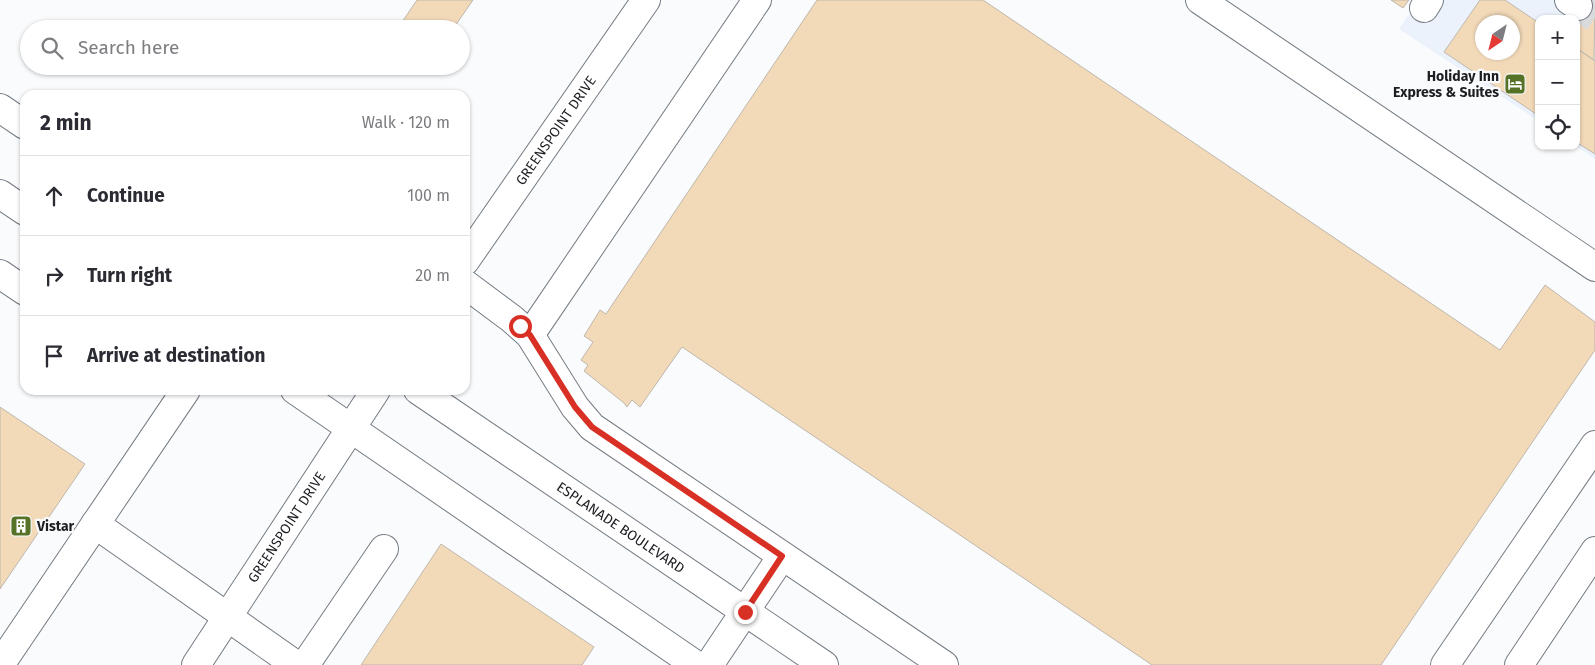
<!DOCTYPE html>
<meta charset="utf-8">
<style>
body{margin:0;font-family:"Fira Sans",sans-serif;background:#f2f2f3;color:#2b2b33}
.controls{position:absolute;right:15px;top:15px;display:grid;overflow:hidden;border-radius:10px;box-shadow:0 1px 4px #0004}
.controls button{width:45px;height:45px;display:grid;place-items:center;padding:0;border:0;border-bottom:1px solid #e1e1e2;background:#fff;color:#2b2b33;font:25px sans-serif}
.compass{position:absolute;left:1475px;top:15px;width:45px;height:45px;border-radius:50%;background:#fff;box-shadow:0 1px 4px #0004;rotate:215deg}
.stop{position:absolute;width:15px;height:15px;margin:-11px;border:4px solid #d93025;border-radius:50%;background:#fff}
.stop.end{background:#d93025;border-color:#fff;box-shadow:0 1px 5px #0008}
.list{margin:0;padding:0;list-style:none}
h2{display:flex;justify-content:space-between;align-items:center;height:65px;margin:0;padding:0 20px;font-size:21px}
h2 small{font-size:16px;font-weight:400;color:#7c7c81}
.list li{display:grid;grid-template-columns:32px 1fr auto;gap:15px;align-items:center;box-sizing:border-box;height:80px;padding:0 20px;border-top:1px solid #e1e1e2}
.list b{display:block;font-size:19px;white-space:nowrap}
.list em{font-size:16px;font-style:normal;color:#7c7c81}
.icon{flex:none;width:28px;height:28px;fill:none;stroke:currentColor;stroke-width:2;stroke-linecap:round;stroke-linejoin:round}
.map{position:relative;flex:none;width:1595px;height:665px;overflow:hidden}
.search{position:absolute;background:#fff;box-shadow:0 1px 4px #0004;left:20px;top:20px;width:450px;height:55px;display:flex;align-items:center;gap:12px;box-sizing:border-box;padding:0 18px;border-radius:28px;color:#7c7c81;font-size:19px}
.panel{position:absolute;background:#fff;box-shadow:0 1px 4px #0004;left:20px;top:90px;width:450px;height:305px;border-radius:15px}
.map>svg:first-child{display:block}
.built{fill:#ebf2fc;fill-rule:evenodd}
.building{fill:#f2dab9;stroke:#beb7ad;fill-rule:evenodd}
.lines{fill:none;stroke-linecap:round;stroke-linejoin:round}
.minor-tunnel{stroke:#d9dadc;stroke-width:28;stroke-dasharray:28 14;stroke-linecap:butt}
.minor-casing{stroke:#747b84;stroke-width:30}
.minor{stroke:#fff;stroke-width:28}
.route{stroke:#d93025;stroke-width:6}
.labels{text-anchor:middle;dominant-baseline:central;stroke-width:4.5;stroke-linejoin:round;paint-order:stroke}
.poi-label{font-size:14px;font-weight:bold;fill:#1c1e22;stroke:#fafbfd;text-anchor:end}
.street-label{font-size:14px;fill:#1c1e22;stroke:#fafbfd}
</style>
<div class="map">
<svg width="1595" height="665" viewBox="0 0 1595 665">
<rect width="100%" height="100%" fill="#fafbfd"/>
<path class="built" d="M1418 0H1595V159L1576 146V19H1539V121L1399 29ZM1482 22H1512V52H1482Z"/>
<g class="building">
<path d="M417 0H473L453 29H400L398 28Z"/>
<path d="M817 0H983L1500 350 1545 285 1595 322V350L1381 665H1152L682 347 640 407 632 400 627 407 624 403 584 371 588 365 581 360 593 342 584 336 600 310 606 314Z"/>
<path d="M1391 0H1409L1403 8Z"/>
<path d="M1480 0H1505L1539 23V116L1444 52ZM1482 22H1512V52H1482Z"/>
<path d="M1582 0H1586L1595 6 1594 60 1576 48V19H1569Z"/>
<path d="M1576 48 1595 61V154L1576 142Z"/>
<path d="M0 407 85 464 0 589Z"/>
<path d="M441 544 594 647 582 665H361Z"/>
</g>
<g class="lines">
<path class="minor-tunnel" d="M1578 6 1595 18"/>
<g class="minor-casing">
<g id="minor">
<path d="M1200 0 1595 267"/>
<path d="M1569 0 1578 6"/>
<path d="M1424 8 1429 0"/>
<path d="M0 108 25 125"/>
<path d="M0 194 25 211"/>
<path id="s1" d="M465 261 646 0"/>
<path d="M0 274 25 291"/>
<path d="M465 284 512 319 530 335 575 407 592 427 944 665"/>
<path d="M530 335 757 0"/>
<path d="M295 390 696 665"/>
<path id="s2" d="M418 390 824 665"/>
<path d="M95 524 296 665"/>
<path d="M0 665 186 390"/>
<path id="s3" d="M196 665 376 390"/>
<path d="M305 665 384 549"/>
<path d="M709 665 782 556"/>
<path d="M1445 665 1595 445"/>
<path d="M1519 665 1595 551"/>
</g>
</g>
<use href="#minor" class="minor"/>
</g>
<g class="lines">
<path class="route" d="M520 326 530 335 575 407 592 427 782 556 745 612"/>
</g>
<defs>
<g id="hotel-square" transform="scale(1.125)"><rect x="-9" y="-9" width="18" height="18" rx="4" fill="#557227" stroke="#fafbfd"/><path d="M-6-4.5h1.5V1H6V5H4.5V3h-9V5H-6ZM-4 0a1.8 1.8 0 1 1 3.6 0ZM.5 0V-2.5h3Q6-2.5 6 0Z" fill="#fff"/></g>
<g id="building-square" transform="scale(1.125)"><rect x="-9" y="-9" width="18" height="18" rx="4" fill="#557227" stroke="#fafbfd"/><path d="M-4-6H4V6H1V3H-1V6H-4ZM-2.5-4.3h1.7v1.8h-1.7ZM.8-4.3h1.7v1.8H.8ZM-2.5-1h1.7V.8h-1.7ZM.8-1h1.7V.8H.8Z" fill="#fff"/></g>
</defs>
<g fill-rule="evenodd">
<use href="#hotel-square" x="1515" y="84"/>
<use href="#building-square" x="21" y="526"/>
</g>
<g class="labels">
<g class="poi-label">
<text x="1499" y="76">Holiday Inn<tspan x="1499" dy="16">Express &amp; Suites</tspan></text>
<text x="37" y="526" text-anchor="start">Vistar</text>
</g>
<g class="street-label">
<text stroke="none"><textPath href="#s1" startOffset="159">GREENSPOINT DRIVE</textPath></text>
<text stroke="none"><textPath href="#s3" startOffset="165">GREENSPOINT DRIVE</textPath></text>
<text stroke="none"><textPath href="#s2" startOffset="245">ESPLANADE BOULEVARD</textPath></text>
</g>
</g>
</svg>
<div class="controls">
<button>+</button>
<button>−</button>
<button><svg class="icon" aria-label="locate" viewBox="0 0 24 24"><circle cx="12" cy="12" r="6"/><path d="M12 2v4M12 18v4M2 12h4M18 12h4"/></svg></button>
</div>
<svg class="compass" viewBox="-18 -18 36 36"><path d="M0-13l5 13h-10z" fill="#e53935"/><path d="M0 13l5-13h-10z" fill="#7c7c81"/></svg>
<div class="stop" style="left:520px;top:326px"></div>
<div class="stop end" style="left:745px;top:612px"></div>
<div class="search"><svg class="icon" aria-label="search" viewBox="0 0 24 24"><circle cx="10" cy="10" r="6"/><path d="M15 15l6 6"/></svg>Search here</div>
<section class="panel">
<h2>2 min<small>Walk · 120 m</small></h2>
<ul class="list">
<li><svg class="icon" aria-label="ahead" viewBox="0 0 24 24"><path d="M12 20V5M6 11l6-6 6 6"/></svg><div><b>Continue</b></div><em>100 m</em></li>
<li><svg class="icon" aria-label="right" viewBox="0 0 24 24"><path d="M7 20v-9h11M14 6l5 5-5 5"/></svg><div><b>Turn right</b></div><em>20 m</em></li>
<li><svg class="icon" aria-label="arrive" viewBox="0 0 24 24"><path d="M6 21V4h12l-3 4 3 4H6"/></svg><div><b>Arrive at destination</b></div></li>
</ul>
</section>
</div>
